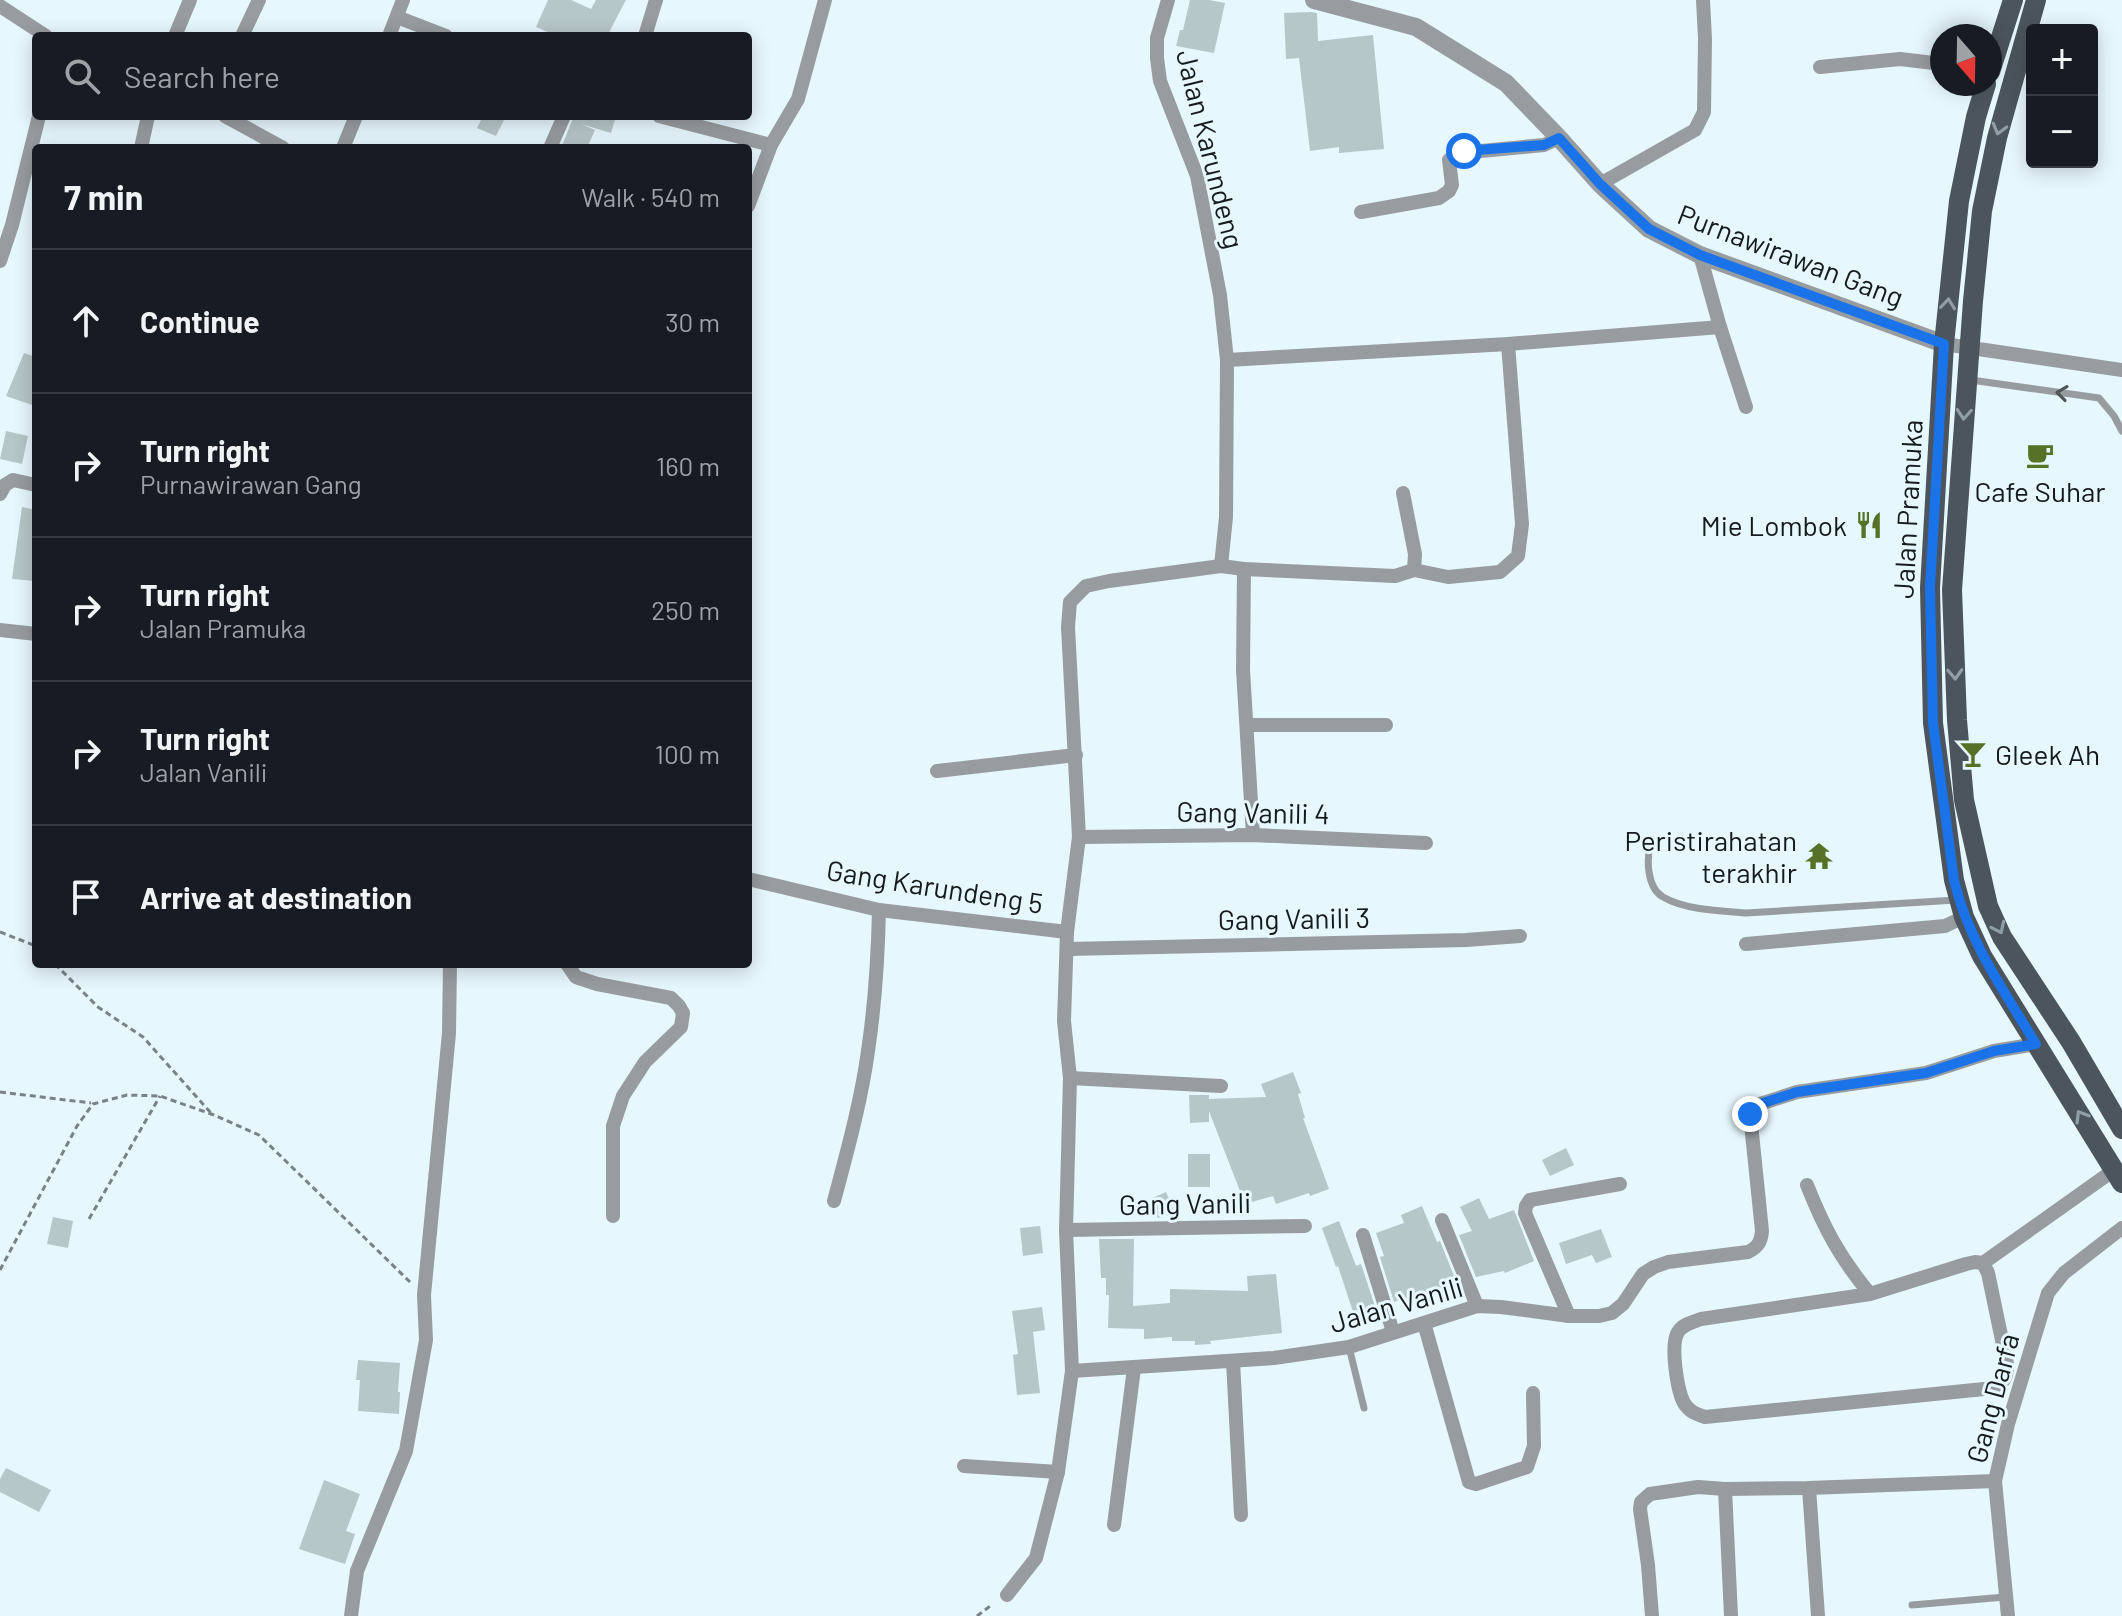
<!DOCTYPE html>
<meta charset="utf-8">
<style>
body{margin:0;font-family:Barlow,sans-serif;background:#242831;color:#f1f3f6}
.controls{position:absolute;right:24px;top:24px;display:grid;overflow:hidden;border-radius:8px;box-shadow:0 4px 20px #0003}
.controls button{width:72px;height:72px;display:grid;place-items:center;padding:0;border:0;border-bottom:2px solid #363941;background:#171b24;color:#f1f3f6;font:40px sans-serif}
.compass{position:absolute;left:1930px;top:24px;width:72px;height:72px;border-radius:50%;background:#171b24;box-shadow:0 4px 20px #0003;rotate:160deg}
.stop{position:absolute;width:24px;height:24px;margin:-18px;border:6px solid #1a73e8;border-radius:50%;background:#fff}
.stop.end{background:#1a73e8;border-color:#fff;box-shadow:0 2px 8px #0008}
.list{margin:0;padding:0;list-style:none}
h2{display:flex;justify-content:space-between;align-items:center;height:104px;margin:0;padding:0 32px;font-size:34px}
h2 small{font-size:26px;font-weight:400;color:#9ea1a6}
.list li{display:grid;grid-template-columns:52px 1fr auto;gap:24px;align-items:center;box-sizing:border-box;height:144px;padding:0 32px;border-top:2px solid #363941}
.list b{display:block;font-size:30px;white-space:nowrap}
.list p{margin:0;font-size:26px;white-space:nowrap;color:#9ea1a6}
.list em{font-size:26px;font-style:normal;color:#9ea1a6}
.icon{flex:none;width:44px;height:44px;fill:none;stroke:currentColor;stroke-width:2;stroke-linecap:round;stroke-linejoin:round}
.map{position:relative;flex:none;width:2122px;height:1616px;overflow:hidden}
.search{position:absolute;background:#171b24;box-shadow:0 4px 20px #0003;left:32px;top:32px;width:720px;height:88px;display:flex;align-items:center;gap:20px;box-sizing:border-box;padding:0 28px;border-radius:8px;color:#9ea1a6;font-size:30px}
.panel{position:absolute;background:#171b24;box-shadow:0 4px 20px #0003;left:32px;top:144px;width:720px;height:824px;border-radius:8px}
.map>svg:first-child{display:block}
.building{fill:#b6c7c9}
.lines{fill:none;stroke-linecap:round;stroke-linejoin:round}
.path{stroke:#778386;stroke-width:3;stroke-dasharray:6 4;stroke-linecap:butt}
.service{stroke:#979ca0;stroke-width:7}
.minor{stroke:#979ca0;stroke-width:14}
.tertiary{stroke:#979ca0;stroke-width:18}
.primary{stroke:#4c555d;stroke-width:20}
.oneway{stroke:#919ea5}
.oneway2{stroke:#505558}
.route{stroke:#1a73e8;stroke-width:10}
.labels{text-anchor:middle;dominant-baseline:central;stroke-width:6;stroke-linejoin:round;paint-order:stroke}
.street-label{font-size:28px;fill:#151b1d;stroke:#e6f7fd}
.poi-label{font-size:28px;fill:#151b1d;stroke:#e6f7fd;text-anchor:end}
</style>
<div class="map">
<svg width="2122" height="1616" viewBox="0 0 2122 1616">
<rect width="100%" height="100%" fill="#e6f7fd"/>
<g class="building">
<path d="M548 0H571L591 9 596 0H626L607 36H557L536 27Z"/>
<path d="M1190 0H1209L1225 3 1214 53 1176 46 1180 30H1183Z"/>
<path d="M1311 12 1317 13 1318 41 1373 35 1384 149 1339 153V147L1310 151 1299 58 1286 59 1284 13Z"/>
<path d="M483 116H506L496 136 477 128Z"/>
<path d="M574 116H616L611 133 581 124 595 130 587 148H561Z"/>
<path d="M24 353 36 357V393L32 405 6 396Z"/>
<path d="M6 431 28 436 22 464 0 459Z"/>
<path d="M22 507 36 510V581L12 579Z"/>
<path d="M1293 1072 1301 1093 1298 1094 1305 1118H1303L1329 1189 1310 1196 1309 1193 1276 1204 1273 1196 1245 1204 1209 1111V1122L1190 1123 1189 1095H1209V1099L1266 1097 1261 1084Z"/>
<path d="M1566 1148 1574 1165 1550 1176 1542 1160Z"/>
<rect x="1188" y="1154" width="22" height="33"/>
<path d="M1166 1192 1175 1213 1158 1218 1150 1199Z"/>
<path d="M1479 1198 1489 1219 1514 1210 1534 1261 1505 1273 1504 1271 1476 1277 1459 1235 1472 1231 1460 1207Z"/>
<path d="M1422 1206 1437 1242 1440 1241 1456 1281 1455 1283 1418 1295 1420 1299 1402 1307 1399 1300 1394 1302 1380 1257 1384 1256 1376 1233 1404 1223 1401 1215Z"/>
<path d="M53 1217 73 1221 68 1248 47 1244Z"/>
<path d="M1339 1221 1356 1266 1361 1264 1376 1309 1355 1318 1338 1266 1336 1267 1322 1228Z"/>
<path d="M1040 1226 1043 1253 1023 1256 1020 1228Z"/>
<path d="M1601 1229 1612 1257 1596 1263 1592 1255 1566 1264 1559 1243Z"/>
<path d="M1099 1239H1134L1133 1306 1170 1303V1289L1248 1291 1247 1276 1276 1274 1282 1333 1210 1341 1211 1344 1195 1345V1341H1172V1337L1144 1339V1329L1108 1328 1109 1295H1106V1278H1101Z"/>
<path d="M1042 1307 1045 1330 1033 1332 1040 1393 1017 1395 1013 1355 1018 1354 1012 1311Z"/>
<path d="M358 1360 400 1363 398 1392H400L399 1414 358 1411 360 1380H356Z"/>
<path d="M6 1468 51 1490 39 1512 0 1492V1479Z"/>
<path d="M324 1480 360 1494 346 1531 355 1534 345 1564 299 1549Z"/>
</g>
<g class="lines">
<g class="path">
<path d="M0 932 36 946"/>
<path d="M55 964 98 1007 143 1037 211 1113"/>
<path d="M0 1092 91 1103"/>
<path d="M89 1219 160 1096"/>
<path d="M0 1270 77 1126 93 1104 127 1095 160 1096 214 1115 259 1135 410 1282"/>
<path d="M977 1616 993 1604"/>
</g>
<g class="service">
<path d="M1971 380 2099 398 2114 416 2122 431"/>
<path d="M1651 843C1646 859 1647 888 1663 897 1685 910 1721 911 1746 913L1956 900"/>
<path d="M1349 1347 1364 1408"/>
<path d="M1912 1605 2005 1597"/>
</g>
<g class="minor">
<path d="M1168 0 1157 38V58L1160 81 1197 176 1220 295 1227 360 1226 517 1221 566"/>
<path d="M0 6 46 36"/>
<path d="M397 17 446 36"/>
<path d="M175 36 190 0"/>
<path d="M242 36 259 0"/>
<path d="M389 36 403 0"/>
<path d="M645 36 656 0"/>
<path d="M1820 67 1900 59 1942 64"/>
<path d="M225 116 283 148"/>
<path d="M659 116 771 145"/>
<path d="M141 148 148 116"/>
<path d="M343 148 356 116"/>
<path d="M550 148 564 116"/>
<path d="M1600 184 1695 130 1704 112 1705 39 1703 0"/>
<path d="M748 206 771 145 798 99 825 0"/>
<path d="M1361 212 1439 198 1449 191 1452 185 1449 160 1460 153 1544 145 1559 138"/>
<path d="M1700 255 1720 327 1746 407"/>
<path d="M0 261 12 225 39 116"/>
<path d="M1944 344 2122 370"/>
<path d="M1227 360 1508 344 1720 327"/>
<path d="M0 494 5 485 13 480 36 485"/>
<path d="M1244 569 1243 670 1253 835"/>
<path d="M1414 570 1448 577 1500 572 1518 556 1522 524 1508 344"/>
<path d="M0 630 36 634"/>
<path d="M1247 725H1386"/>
<path d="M937 771 1076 755"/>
<path d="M1079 837 1253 835 1426 843"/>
<path d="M748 879 879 910 1067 932"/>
<path d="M1746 944 1945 926 1964 917"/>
<path d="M1068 949 1466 940 1520 936"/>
<path d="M567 964 576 977 597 984 671 998 679 1006 683 1013 681 1027 645 1062 623 1096 613 1126V1216"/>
<path d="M1070 1078 1221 1086"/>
<path d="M1807 1185C1824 1228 1840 1258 1870 1294L1966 1264 1975 1262 1983 1263 1988 1273 2007 1364C2007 1377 2005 1382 1994 1388L1705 1417C1695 1414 1689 1411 1684 1403 1677 1390 1670 1344 1678 1332 1683 1324 1693 1322 1701 1319L1870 1294"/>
<path d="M834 1201C847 1152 861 1102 868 1051 875 1004 878 957 879 910"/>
<path d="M1442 1220 1477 1306"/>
<path d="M1066 1230 1305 1226"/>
<path d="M1363 1235 1393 1332"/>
<path d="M1983 1263 2114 1170"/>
<path d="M1569 1316 1525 1213 1526 1206 1530 1200 1620 1184"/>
<path d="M1424 1323 1469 1482 1476 1484 1527 1467 1534 1446 1533 1393"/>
<path d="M1233 1361 1241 1515"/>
<path d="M1072 1371 1274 1358 1349 1347 1477 1306 1501 1307 1569 1316H1599L1612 1313 1623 1304 1643 1274 1654 1267 1668 1262 1748 1252C1758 1247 1761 1242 1762 1231L1750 1114 1760 1104 1797 1092 1926 1073 1994 1051 2036 1044"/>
<path d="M964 1466 1058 1472"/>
<path d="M1809 1488 1818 1616"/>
<path d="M1725 1489 1731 1616"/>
<path d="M1114 1525 1134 1368"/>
<path d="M1007 1595 1036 1558 1058 1472 1072 1371 1066 1230 1070 1078 1064 1021 1067 932 1079 837 1068 627 1070 602 1086 586 1109 581 1221 566 1244 569 1395 576 1414 570 1415 554 1403 493"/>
<path d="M351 1616 357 1571 406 1451 426 1340 424 1295 449 1033 450 964"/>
<path d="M1652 1616 1648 1565 1640 1509 1641 1502 1650 1494 1698 1487 1725 1489 1809 1488 1995 1481"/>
<path d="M2008 1616 1995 1481 2008 1424 2048 1293 2064 1273 2122 1228"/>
</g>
<path class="tertiary" d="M1314 0 1416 27 1506 83 1559 138 1600 184 1649 229 1700 255 1944 344"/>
<g class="primary">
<path d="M2036 0 1997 138 1982 211 1973 301 1952 590 1957 720 1964 800 1988 906 2002 937 2071 1042 2122 1129"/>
<path d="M1990 72 2013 0"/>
<path d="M1986 84 1976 117 1959 201 1944 344 1930 588 1933 723 1954 880 1964 917 1982 956 2122 1183"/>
</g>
</g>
<defs><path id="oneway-chevron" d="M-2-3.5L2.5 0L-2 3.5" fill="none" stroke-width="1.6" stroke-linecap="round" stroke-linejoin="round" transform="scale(2)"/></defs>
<g class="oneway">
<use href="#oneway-chevron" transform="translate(1999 129) rotate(105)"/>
<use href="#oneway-chevron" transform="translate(1948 304) rotate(-84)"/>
<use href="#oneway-chevron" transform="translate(1964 414) rotate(94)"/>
<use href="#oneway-chevron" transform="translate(1955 674) rotate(88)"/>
<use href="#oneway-chevron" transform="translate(1999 928) rotate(65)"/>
<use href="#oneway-chevron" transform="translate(2081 1116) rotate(-121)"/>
</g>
<use class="oneway2" href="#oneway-chevron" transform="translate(2062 393) rotate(-172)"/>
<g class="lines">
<path class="route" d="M1464 151 1544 145 1559 138 1600 184 1649 229 1700 255 1944 344 1930 588 1933 723 1954 880C1968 941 2004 991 2036 1044L1994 1051 1926 1073 1797 1092 1760 1104 1750 1114"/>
</g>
<defs>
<g id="cafe-bare" transform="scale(2.16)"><path d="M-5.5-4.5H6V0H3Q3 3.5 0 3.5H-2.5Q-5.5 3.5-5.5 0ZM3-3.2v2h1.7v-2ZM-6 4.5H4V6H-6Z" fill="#557227" stroke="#e6f7fd" stroke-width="2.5" paint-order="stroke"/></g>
<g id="restaurant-bare" transform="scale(2.16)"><path d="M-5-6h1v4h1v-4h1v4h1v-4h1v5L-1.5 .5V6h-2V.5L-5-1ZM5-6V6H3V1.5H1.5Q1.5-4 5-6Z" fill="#557227" stroke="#e6f7fd" stroke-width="2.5" paint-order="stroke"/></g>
<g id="bar-bare" transform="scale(2.16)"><path d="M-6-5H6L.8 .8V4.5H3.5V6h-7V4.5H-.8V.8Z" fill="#557227" stroke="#e6f7fd" stroke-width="2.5" paint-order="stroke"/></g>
<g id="temple-bare" transform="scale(2.16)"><path d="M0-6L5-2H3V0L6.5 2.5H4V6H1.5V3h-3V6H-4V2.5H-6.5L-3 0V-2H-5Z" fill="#557227" stroke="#e6f7fd" stroke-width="2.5" paint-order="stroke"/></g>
</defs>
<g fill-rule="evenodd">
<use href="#cafe-bare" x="2040" y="455"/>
<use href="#restaurant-bare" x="1869" y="525"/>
<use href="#bar-bare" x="1973" y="754"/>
<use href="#temple-bare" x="1819" y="856"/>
</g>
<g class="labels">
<g class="street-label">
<text transform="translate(1211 149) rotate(76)">Jalan Karundeng</text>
<text transform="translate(1791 255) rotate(21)">Purnawirawan Gang</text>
<text transform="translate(1907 509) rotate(-87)">Jalan Pramuka</text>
<text transform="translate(1253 812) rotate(1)">Gang Vanili 4</text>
<text transform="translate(935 886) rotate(9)">Gang Karundeng 5</text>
<text transform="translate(1294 918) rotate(-1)">Gang Vanili 3</text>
<text transform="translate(1185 1203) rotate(-1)">Gang Vanili</text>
<text transform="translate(1396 1304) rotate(-16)">Jalan Vanili</text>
<text transform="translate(1992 1398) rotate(-75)">Gang Darfa</text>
</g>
<g class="poi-label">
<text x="2040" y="491" text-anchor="middle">Cafe Suhar</text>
<text x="1847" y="525">Mie Lombok</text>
<text x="1995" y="754" text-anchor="start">Gleek Ah</text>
<text x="1797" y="840">Peristirahatan<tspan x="1797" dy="32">terakhir</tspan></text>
</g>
</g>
</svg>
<div class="controls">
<button>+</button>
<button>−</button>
</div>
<svg class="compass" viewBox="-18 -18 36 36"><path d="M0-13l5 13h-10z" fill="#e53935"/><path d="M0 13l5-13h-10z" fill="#9ea1a6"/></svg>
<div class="stop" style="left:1464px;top:151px"></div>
<div class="stop end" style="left:1750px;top:1114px"></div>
<div class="search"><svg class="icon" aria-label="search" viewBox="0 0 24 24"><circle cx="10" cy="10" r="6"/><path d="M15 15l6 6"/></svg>Search here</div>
<section class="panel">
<h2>7 min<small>Walk · 540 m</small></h2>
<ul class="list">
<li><svg class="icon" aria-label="ahead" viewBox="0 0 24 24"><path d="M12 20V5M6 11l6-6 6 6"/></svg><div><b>Continue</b></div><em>30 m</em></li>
<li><svg class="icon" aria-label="right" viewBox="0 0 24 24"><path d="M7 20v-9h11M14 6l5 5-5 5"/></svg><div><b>Turn right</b><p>Purnawirawan Gang</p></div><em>160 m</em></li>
<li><svg class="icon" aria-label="right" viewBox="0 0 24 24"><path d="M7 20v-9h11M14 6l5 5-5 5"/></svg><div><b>Turn right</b><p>Jalan Pramuka</p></div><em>250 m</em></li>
<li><svg class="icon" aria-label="right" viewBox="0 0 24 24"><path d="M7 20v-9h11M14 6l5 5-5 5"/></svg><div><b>Turn right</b><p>Jalan Vanili</p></div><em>100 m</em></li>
<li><svg class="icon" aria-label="arrive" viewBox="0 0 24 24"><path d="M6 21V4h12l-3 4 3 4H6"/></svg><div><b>Arrive at destination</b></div></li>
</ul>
</section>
</div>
